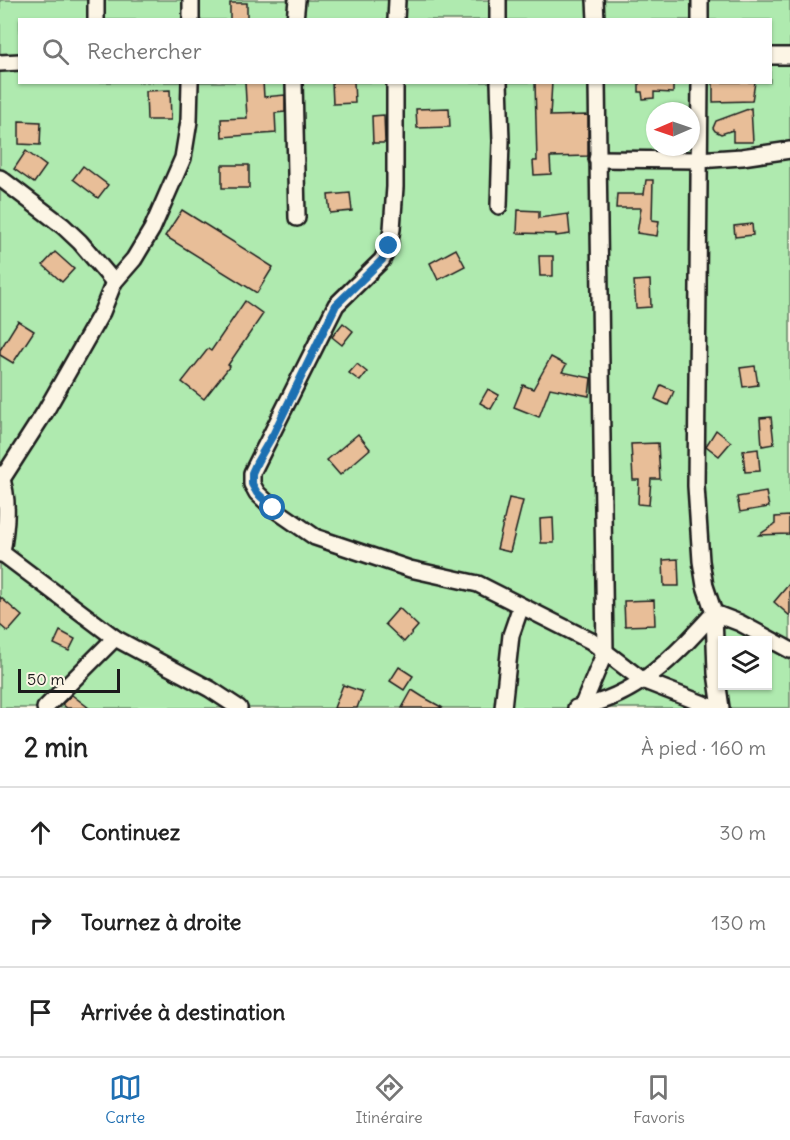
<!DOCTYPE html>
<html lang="fr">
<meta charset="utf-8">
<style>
body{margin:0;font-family:Delius,sans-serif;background:#f2f2f2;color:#222}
.controls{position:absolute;right:18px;bottom:18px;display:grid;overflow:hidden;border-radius:0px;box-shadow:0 2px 4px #0004}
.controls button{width:54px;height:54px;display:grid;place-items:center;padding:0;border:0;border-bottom:2px solid #e0e0e0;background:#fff;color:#222;font:30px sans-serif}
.compass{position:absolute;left:646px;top:102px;width:54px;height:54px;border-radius:50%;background:#fff;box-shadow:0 2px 4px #0004;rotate:268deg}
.scale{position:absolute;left:18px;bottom:15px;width:102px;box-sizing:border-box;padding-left:6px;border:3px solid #1c1c1c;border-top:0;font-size:16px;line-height:21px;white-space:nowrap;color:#1c1c1c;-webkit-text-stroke:4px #fcf5e5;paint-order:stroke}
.stop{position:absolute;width:18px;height:18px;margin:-14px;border:4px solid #1f6fb2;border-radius:50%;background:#fff}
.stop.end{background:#1f6fb2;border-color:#fff;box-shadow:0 2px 6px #0008}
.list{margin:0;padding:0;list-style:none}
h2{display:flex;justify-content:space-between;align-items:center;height:78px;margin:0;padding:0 24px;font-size:26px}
h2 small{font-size:20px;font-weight:400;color:#767676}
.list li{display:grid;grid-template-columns:39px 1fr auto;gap:18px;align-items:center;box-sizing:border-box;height:90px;padding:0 24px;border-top:2px solid #e0e0e0}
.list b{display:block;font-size:22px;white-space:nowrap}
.list em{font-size:20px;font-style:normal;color:#767676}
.icon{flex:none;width:33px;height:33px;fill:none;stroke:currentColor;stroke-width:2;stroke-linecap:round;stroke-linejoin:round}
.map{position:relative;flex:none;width:790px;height:708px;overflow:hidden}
.search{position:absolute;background:#fff;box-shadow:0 2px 4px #0004;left:18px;right:18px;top:18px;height:66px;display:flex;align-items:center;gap:15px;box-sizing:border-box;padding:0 21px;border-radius:0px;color:#767676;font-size:22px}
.sheet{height:348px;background:#fff}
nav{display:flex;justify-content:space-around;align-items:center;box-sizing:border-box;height:84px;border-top:2px solid #e0e0e0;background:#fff;font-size:16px;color:#767676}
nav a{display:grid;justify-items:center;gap:3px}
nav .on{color:#1f6fb2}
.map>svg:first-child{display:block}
.green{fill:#afeaaf;stroke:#668366;stroke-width:1.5;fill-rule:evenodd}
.building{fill:#e8be98;stroke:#1c1c1c;stroke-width:1.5}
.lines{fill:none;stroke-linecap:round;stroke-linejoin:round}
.minor-casing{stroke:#1c1c1c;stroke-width:20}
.minor{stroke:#fcf5e5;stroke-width:15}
.route{stroke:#1f6fb2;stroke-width:8}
</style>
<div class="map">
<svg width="790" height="708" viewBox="0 0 790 708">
<rect width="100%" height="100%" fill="#fcf5e5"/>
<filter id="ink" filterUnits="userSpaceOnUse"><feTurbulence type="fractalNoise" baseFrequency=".0167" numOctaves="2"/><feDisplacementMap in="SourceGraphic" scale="12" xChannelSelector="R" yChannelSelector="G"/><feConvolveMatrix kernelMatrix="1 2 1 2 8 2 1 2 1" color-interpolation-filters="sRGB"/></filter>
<g filter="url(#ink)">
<path class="green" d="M0 0H790V708H0ZM20 20H770V82H20ZM655 111H691V147H655ZM722 640H768V686H722Z"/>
<g class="building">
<rect x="230" y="3" width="17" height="17"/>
<path d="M245 82H263L264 97 285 95V112L275 113 276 133 222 137 221 119 247 118Z"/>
<path d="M332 82H354L355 103 333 104Z"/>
<path d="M535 82H552L550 116 588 115V156L550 157 551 174 534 175 533 161H537Z"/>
<path d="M639 82H673V93L654 92V98L643 99 642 92H639Z"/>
<path d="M713 82H755L752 101 713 102Z"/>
<path d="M170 90 171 120H147L146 91Z"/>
<path d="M449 108 450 127 417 128 416 109Z"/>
<path d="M751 108 753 142H733V130L721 134 715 131 713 128 716 121Z"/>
<path d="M384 115 385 143H373L372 116Z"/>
<path d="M19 121 41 122 40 145 19 144Z"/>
<path d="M26 151 46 166 34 183 14 169Z"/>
<rect x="222" y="165" width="27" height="23"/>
<path d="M83 166 108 185 98 198 73 179Z"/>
<path d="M646 180H653L652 220 659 221 657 236 637 233 641 208H616L617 194H644Z"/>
<path d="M350 193 352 211 330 213 328 195Z"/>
<path d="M182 210 273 267 257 293 165 236Z"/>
<path d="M518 210 539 211V218L568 214 570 234 556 236V234L517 233Z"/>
<path d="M752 224 753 235 735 237 734 226Z"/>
<path d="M456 249 465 266 438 280 430 263Z"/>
<path d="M55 252 74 269 62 282 43 265Z"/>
<path d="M539 256H553V276H540Z"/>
<path d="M650 280 651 307 636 308 634 281Z"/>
<path d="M245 301 263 314 228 365 230 366 204 399 182 382 208 349 211 351Z"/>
<path d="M18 321 34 331 13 363 0 355V350Z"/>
<path d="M343 323 353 331 342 345 332 337Z"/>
<path d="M551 357 566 365 562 372 591 378 589 396 550 388 539 417 514 407 523 385 533 389Z"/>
<path d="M357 364 367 372 360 381 349 373Z"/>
<path d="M755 366 758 385 743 387 740 368Z"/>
<path d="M661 385 674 391 668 405 655 399Z"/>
<path d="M488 389 499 395 491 409 480 403Z"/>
<path d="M771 417 774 444 762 446 760 418Z"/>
<path d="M716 430 731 442 719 456 706 446Z"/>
<path d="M358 434 370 449 340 475 327 460Z"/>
<path d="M658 443 660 479H651L649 505 638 504 639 480H633L631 444Z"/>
<path d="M758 449 760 471 745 472 743 451Z"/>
<path d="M766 492 769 507 740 512 737 497Z"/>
<path d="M509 498 523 501 510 552 497 549Z"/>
<path d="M789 516V534L759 535 775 524V517Z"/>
<path d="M553 518 554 543H541L540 519Z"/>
<path d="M678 559 679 586H664L663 560Z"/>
<path d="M790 583V616L774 602Z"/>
<path d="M0 597 22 616 8 632 0 625Z"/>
<path d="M654 600 655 625 625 626 624 601Z"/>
<path d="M399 608 418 626 404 642 385 624Z"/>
<path d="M60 631 75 639 69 651 54 644Z"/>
<path d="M399 667 413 676 404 690 390 681Z"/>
<path d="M343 685 363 692 357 708H334Z"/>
<path d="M412 690 423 697 443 708H402Z"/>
<path d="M72 695 89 708H67L62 704Z"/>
</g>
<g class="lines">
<g class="minor-casing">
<g id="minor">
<path d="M96 0V20"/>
<path d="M191 0V20"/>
<path d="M498 0V20"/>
<path d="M595 0 596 20"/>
<path d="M700 0V20"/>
<path d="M295 20 297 0"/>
<path d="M396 20 397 0"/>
<path d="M770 56H790"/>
<path d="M0 63 20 62"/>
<path d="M294 82 297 218"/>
<path d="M395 82V187L392 229 389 246 382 260 336 305 252 473V484L257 493 273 508 315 537 410 569 478 584 591 641 642 680 714 708"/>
<path d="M499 82 501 141 499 206"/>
<path d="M700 82 696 486 701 561 705 586 714 613 716 673 721 708"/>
<path d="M597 159 698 160 742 157 790 150"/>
<path d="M0 178 63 226 80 242 114 282"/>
<path d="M0 474C10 499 6 527 2 553L0 554"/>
<path d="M2 479 45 412 102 312 114 282 134 259 152 229 183 158 189 121 190 82"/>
<path d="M2 553 115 638 210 689 239 708"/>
<path d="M582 707 605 652 597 82"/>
<path d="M45 708 115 638"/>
<path d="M503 708 511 635 521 606"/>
<path d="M576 708C637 697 674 657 714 613L740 623 790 650"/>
</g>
</g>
<use href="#minor" class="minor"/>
</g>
</g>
<g class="lines" filter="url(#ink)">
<path class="route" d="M273 508 257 493 252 484V473L257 462 274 433 336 305 382 260 389 246"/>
</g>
</svg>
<div class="controls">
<button><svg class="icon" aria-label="layers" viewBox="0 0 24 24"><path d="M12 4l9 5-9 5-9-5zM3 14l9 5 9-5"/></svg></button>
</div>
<svg class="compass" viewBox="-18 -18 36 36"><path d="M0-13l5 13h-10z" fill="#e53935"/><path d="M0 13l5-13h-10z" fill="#767676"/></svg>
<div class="scale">50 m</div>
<div class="stop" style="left:273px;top:508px"></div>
<div class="stop end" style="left:389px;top:246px"></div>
<div class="search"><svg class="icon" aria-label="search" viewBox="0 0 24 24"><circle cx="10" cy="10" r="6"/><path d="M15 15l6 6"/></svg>Rechercher</div>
</div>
<section class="sheet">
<h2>2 min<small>À pied · 160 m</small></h2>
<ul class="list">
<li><svg class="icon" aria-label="ahead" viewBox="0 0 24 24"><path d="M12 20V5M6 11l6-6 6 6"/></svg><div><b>Continuez</b></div><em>30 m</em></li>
<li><svg class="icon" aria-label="right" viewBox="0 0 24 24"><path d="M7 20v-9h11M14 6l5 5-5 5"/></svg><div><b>Tournez à droite</b></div><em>130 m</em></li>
<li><svg class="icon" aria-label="arrive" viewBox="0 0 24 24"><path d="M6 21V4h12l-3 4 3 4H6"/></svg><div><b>Arrivée à destination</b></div></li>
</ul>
</section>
<nav>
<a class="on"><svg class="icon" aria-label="map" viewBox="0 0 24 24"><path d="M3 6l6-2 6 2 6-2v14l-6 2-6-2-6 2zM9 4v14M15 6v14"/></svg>Carte</a>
<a><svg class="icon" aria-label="directions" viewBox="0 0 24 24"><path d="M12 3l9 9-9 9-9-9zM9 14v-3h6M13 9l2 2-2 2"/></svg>Itinéraire</a>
<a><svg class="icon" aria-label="saved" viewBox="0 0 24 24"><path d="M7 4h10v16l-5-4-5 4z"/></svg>Favoris</a>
</nav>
